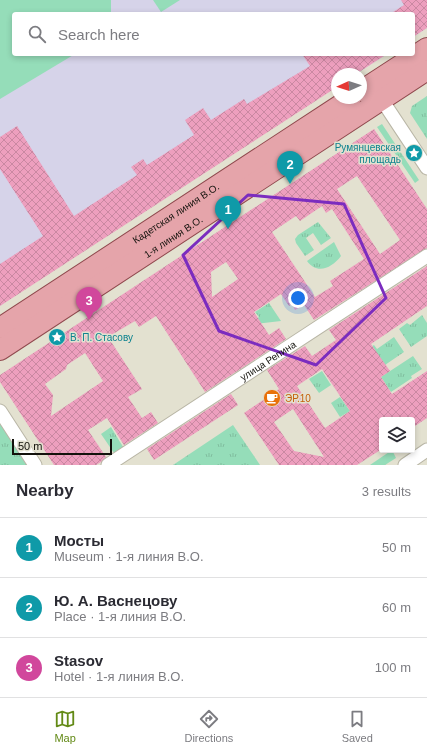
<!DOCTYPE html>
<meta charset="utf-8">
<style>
body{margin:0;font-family:Helvetica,sans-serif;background:#f7f7f7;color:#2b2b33}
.controls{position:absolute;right:12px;bottom:12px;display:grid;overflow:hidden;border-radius:4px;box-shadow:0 2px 6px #0003}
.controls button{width:36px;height:36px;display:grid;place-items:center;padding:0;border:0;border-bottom:1px solid #e1e1e2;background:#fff;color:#2b2b33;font:20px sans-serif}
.compass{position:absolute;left:331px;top:68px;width:36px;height:36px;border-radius:50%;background:#fff;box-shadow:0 2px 6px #0003;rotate:267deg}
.scale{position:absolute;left:12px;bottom:10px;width:100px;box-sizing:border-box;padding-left:4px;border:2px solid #13120c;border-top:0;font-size:11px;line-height:14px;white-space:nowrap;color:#13120c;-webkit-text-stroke:3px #e3e1d0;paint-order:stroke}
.you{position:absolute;left:298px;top:298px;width:14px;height:14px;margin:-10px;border:3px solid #fff;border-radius:50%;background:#1a73e8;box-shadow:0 0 0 6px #1a73e833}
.badge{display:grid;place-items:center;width:26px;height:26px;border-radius:50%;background:#638a16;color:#fff;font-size:13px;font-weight:700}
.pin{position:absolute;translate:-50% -33px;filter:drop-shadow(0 1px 2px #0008)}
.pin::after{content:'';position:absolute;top:21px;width:14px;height:12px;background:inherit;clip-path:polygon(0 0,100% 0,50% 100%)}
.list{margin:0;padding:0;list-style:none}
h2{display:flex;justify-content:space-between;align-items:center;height:52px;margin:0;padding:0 16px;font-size:17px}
h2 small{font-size:13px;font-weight:400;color:#7c7c81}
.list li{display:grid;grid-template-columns:26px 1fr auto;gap:12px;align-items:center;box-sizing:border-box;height:60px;padding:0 16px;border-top:1px solid #e1e1e2}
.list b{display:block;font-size:15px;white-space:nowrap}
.list p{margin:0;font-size:13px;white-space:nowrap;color:#7c7c81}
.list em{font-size:13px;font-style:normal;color:#7c7c81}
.icon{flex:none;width:22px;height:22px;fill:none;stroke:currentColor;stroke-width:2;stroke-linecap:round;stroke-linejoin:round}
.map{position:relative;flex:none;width:427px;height:465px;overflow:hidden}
.search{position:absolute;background:#fff;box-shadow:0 2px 6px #0003;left:12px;right:12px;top:12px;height:44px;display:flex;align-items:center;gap:10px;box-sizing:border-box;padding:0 14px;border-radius:4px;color:#7c7c81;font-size:15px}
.sheet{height:232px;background:#fff}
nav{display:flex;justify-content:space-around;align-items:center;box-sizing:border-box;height:56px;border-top:1px solid #e1e1e2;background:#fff;font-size:11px;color:#7c7c81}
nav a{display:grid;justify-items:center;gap:2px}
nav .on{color:#638a16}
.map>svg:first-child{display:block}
.education{fill:#d6d3e9}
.grass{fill:url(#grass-tufts)}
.garden{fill:#95ddb9}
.building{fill:url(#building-cross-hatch);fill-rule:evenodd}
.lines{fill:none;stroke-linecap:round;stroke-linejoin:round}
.minor-casing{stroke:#b9b6a6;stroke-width:15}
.primary-casing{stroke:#90494e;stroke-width:22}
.minor{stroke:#fff;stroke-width:13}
.primary{stroke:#e5a4aa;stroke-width:20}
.marked{fill:none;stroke:#7b2cbf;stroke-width:3;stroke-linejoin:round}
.labels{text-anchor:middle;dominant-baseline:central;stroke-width:3;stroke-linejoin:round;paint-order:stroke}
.culture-label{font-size:10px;fill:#0d838f;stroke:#e3e1d0;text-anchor:end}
.street-label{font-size:10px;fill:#13120c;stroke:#e3e1d0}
.food-label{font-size:10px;fill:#c56008;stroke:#e3e1d0;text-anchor:start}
</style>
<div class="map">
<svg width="427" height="465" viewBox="0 0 427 465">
<defs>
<pattern id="grass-tufts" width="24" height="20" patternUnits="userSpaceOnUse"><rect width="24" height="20" fill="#95ddb9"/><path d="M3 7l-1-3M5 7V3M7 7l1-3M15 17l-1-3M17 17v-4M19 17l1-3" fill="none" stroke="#80bd9e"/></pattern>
<pattern id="building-cross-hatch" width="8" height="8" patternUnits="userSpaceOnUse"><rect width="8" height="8" fill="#ed9fbe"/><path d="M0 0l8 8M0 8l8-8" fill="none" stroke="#ca88a2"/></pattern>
</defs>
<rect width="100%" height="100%" fill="#e3e1d0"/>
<path class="education" d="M0 0H427V28L413 37V14H14V54H387L356 74H337L0 306Z"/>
<g class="grass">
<path d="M427 96V139L410 113 412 106Z"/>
<path d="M382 124 419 180 415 183 377 127Z"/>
<path d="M318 222 331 238 321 245 313 233 306 238 314 250 305 256 296 243 295 239 298 235Z"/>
<path d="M334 242 341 256C332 268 317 275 307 261Z"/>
<path d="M269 303 281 321 255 324 253 321 259 317 255 312Z"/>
<path d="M422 315 427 323V336L411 347 399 329 407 323 410 325Z"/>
<path d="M394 337 404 352 385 365 363 352 374 345 377 349Z"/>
<path d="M413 356 422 369 411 376 412 378 391 392 381 377Z"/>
<path d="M322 371 331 385 319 393 309 379Z"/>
<path d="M340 397 350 411 340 417 331 403Z"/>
<path d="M0 422 28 465H0Z"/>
<path d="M233 425 260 465H173Z"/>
<path d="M111 427 123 447 114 453 101 434Z"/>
<path d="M392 450 396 458 385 465H370Z"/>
</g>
<g class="garden">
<path d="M0 0H111V14H14V54H75L0 99Z"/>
<path d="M153 0H180L161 12Z"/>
</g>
<g class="building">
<path d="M401 0H427V28L413 37V14H390L404 5Z"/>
<path d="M302 54H387L356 74H337V87L0 306V264L43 236 0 169V137L17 126 74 216 137 175 131 167 143 159 147 165 194 135 185 120 203 108 211 120 244 99 247 104 310 66Z"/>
<path d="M374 129 427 209V248L314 320 304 305 295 310 292 304 289 306 281 294 254 312 269 335 279 328 286 339 205 392 156 316 139 327 135 321 108 337 142 389 128 397 142 418 151 412 158 423 124 445 107 418 88 430 106 457 101 462 96 465H54L0 382V375ZM357 176 400 240 380 254 337 189ZM322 206 326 213 332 209 364 259 330 281 333 286 315 297 272 232 296 216 300 221ZM226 262 238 279 212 297 211 272ZM85 353 103 381 51 416 53 395 45 384 66 369 67 365Z"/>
<path d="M427 266V306L371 344 390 371 381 377 392 394 427 371V418L412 428V420H382V449L357 465H279L244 413 279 389 267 370 305 346 312 356 336 340 329 330ZM322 369 350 411 325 428 297 386ZM293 409 324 457 294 451 274 422Z"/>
<path d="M231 394 238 405 154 460 147 449Z"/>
</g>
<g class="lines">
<g class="minor-casing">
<g id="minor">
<path d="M378 94 427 168"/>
<path d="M0 411 35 465"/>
<path id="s1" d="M108 465 427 256"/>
<path d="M405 465 427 450"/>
</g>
</g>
<g class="primary-casing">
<g id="primary">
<path d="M361 91 427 48"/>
<path id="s2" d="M0 328 351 98"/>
<path id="s3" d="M0 350 427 70"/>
</g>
</g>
<use href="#minor" class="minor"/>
<use href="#primary" class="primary"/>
</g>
<path class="marked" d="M248 195 344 204 386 298 316 365 219 331 183 255Z"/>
<defs>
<g id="sight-disc" transform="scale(0.9)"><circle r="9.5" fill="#0f9aa8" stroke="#e3e1d0"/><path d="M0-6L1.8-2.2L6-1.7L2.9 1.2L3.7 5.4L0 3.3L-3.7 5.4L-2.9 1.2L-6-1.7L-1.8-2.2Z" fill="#fff"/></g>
<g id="cafe-disc" transform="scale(0.9)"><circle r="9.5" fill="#e8710a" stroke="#e3e1d0"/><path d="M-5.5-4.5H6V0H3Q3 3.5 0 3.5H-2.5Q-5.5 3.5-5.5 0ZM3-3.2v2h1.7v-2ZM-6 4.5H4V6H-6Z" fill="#fff"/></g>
</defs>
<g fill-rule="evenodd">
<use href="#sight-disc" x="414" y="153"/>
<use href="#sight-disc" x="57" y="337"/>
<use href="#cafe-disc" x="272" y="398"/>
</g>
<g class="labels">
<g class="culture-label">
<text x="401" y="147">Румянцевская<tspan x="401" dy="12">площадь</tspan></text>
<text x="70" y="337" text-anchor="start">В. П. Стасову</text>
</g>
<g class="street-label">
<text stroke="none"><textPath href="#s2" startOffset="210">Кадетская линия В.О.</textPath></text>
<text stroke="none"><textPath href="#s3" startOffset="207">1-я линия В.О.</textPath></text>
<text stroke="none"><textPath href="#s1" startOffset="191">улица Репина</textPath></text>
</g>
<g class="food-label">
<text x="285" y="398">ЭР.10</text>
</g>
</g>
</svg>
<div class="controls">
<button><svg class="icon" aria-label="layers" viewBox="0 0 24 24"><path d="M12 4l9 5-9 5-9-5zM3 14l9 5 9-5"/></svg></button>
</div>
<svg class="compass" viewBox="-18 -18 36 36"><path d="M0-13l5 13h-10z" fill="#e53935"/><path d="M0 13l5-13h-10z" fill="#7c7c81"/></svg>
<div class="scale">50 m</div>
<div class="you"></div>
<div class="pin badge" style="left:228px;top:229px;background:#0f9aa8">1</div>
<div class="pin badge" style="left:290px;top:184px;background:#0f9aa8">2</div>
<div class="pin badge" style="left:89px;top:320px;background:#d1479c">3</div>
<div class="search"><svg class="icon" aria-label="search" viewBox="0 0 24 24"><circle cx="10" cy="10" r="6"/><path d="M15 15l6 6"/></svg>Search here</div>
</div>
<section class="sheet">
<h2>Nearby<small>3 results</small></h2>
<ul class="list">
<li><span class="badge" style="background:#0f9aa8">1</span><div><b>Мосты</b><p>Museum · 1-я линия В.О.</p></div><em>50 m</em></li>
<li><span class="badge" style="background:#0f9aa8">2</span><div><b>Ю. А. Васнецову</b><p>Place · 1-я линия В.О.</p></div><em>60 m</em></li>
<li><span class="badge" style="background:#d1479c">3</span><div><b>Stasov</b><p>Hotel · 1-я линия В.О.</p></div><em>100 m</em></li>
</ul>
</section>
<nav>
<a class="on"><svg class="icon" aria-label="map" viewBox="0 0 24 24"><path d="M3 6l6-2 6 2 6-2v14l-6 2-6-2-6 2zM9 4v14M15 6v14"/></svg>Map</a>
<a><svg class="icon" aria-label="directions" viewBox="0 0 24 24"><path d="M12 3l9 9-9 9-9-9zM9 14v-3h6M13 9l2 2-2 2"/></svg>Directions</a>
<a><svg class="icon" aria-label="saved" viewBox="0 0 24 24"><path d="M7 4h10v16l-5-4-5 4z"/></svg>Saved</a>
</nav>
